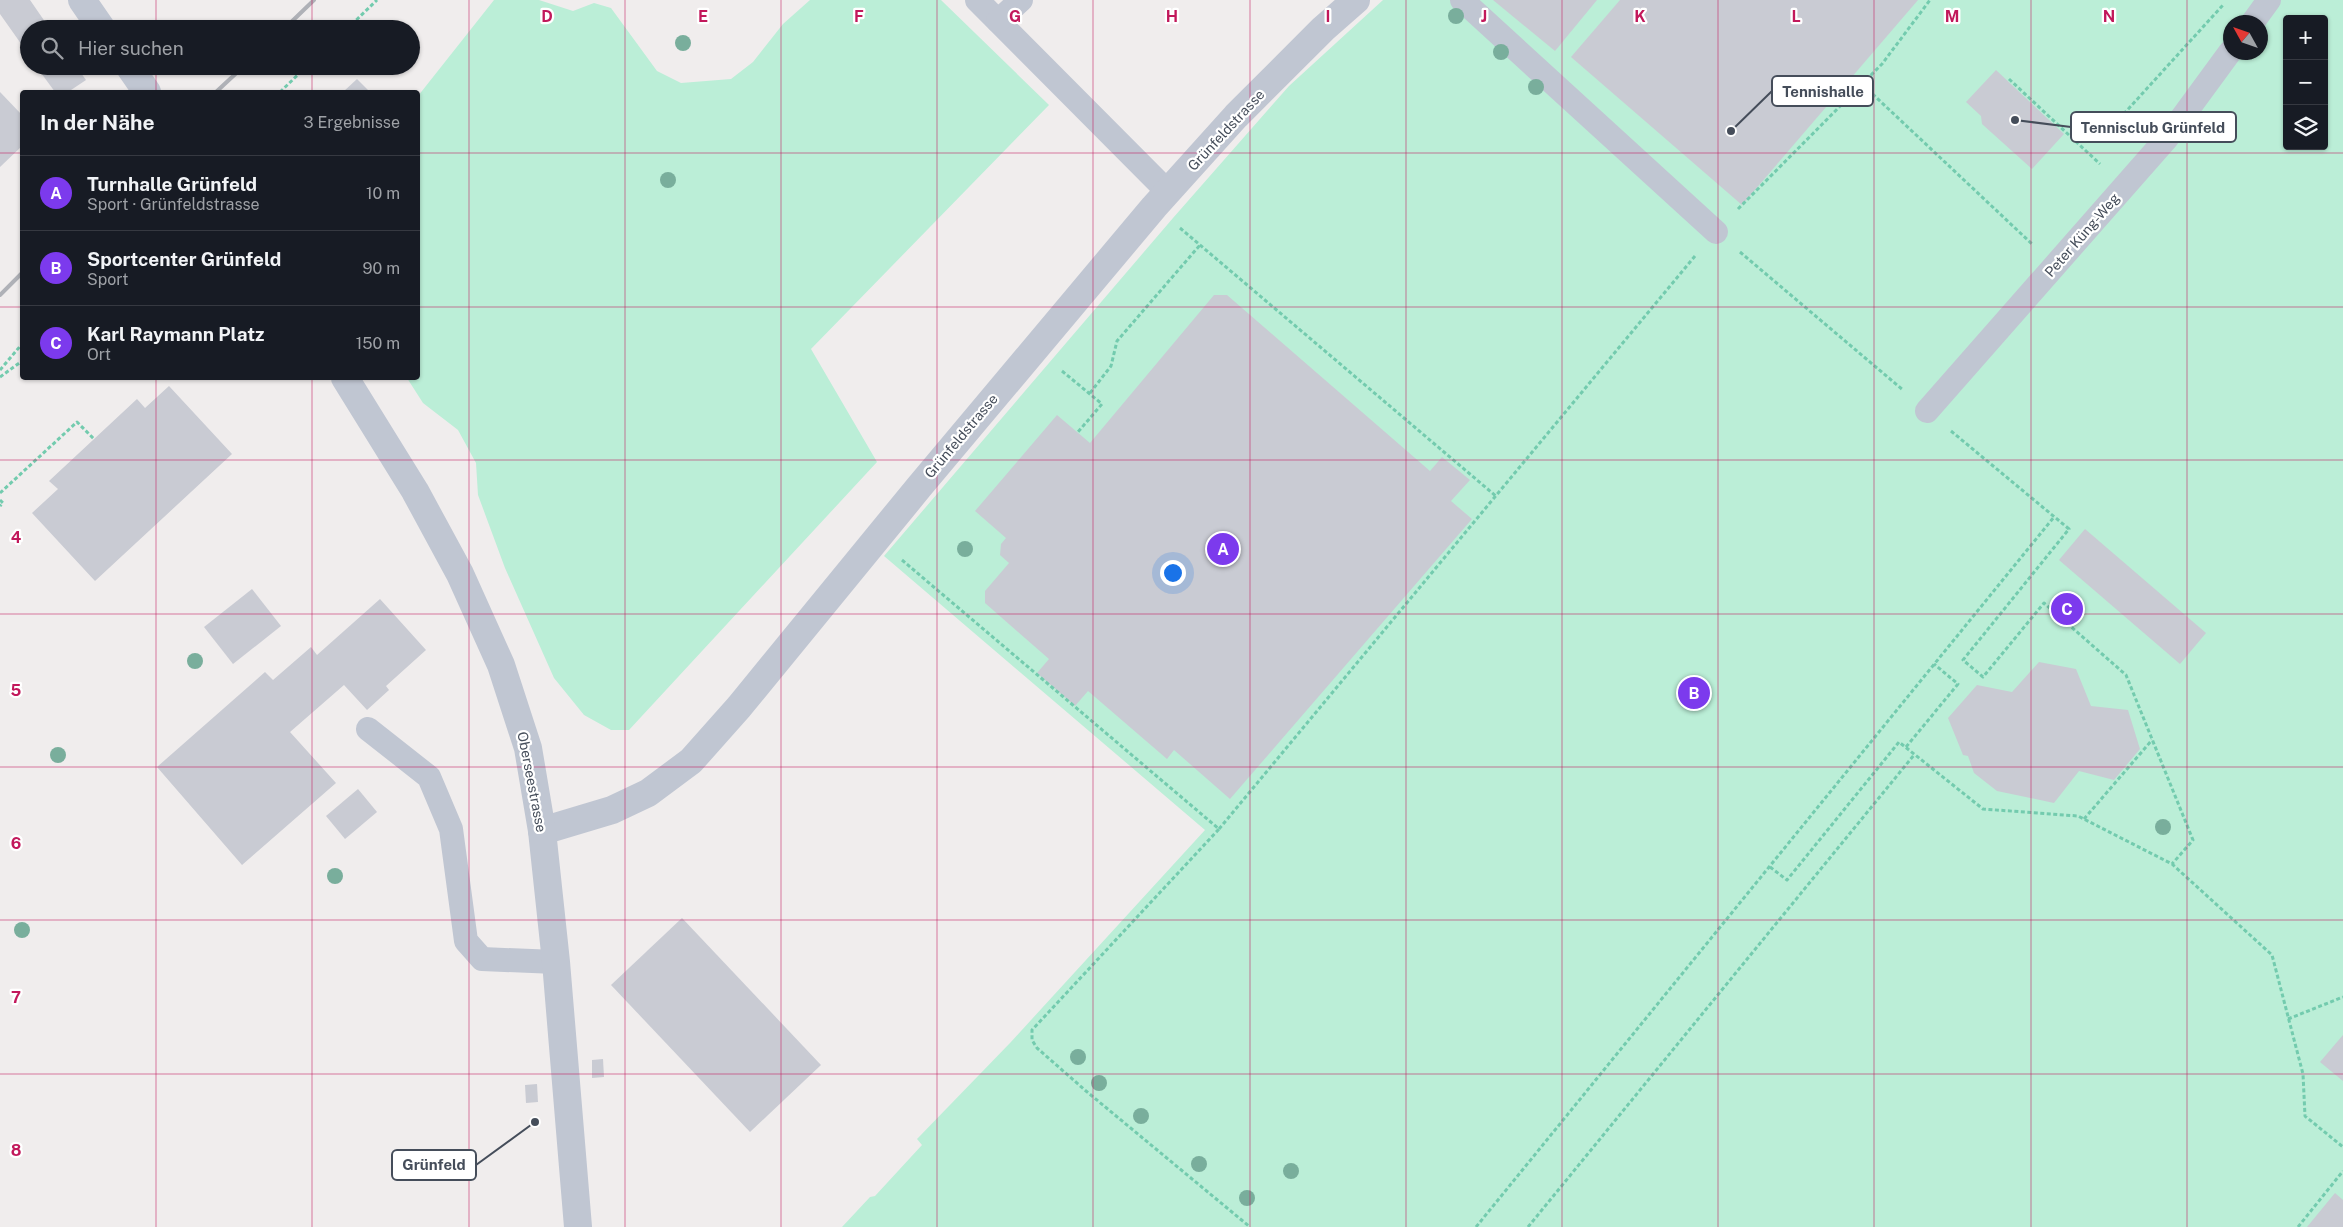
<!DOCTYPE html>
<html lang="de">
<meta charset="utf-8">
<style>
body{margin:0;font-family:"Public Sans",sans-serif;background:#242831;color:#f1f3f6}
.controls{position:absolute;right:15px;top:15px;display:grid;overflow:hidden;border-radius:5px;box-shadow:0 1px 4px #0004}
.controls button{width:45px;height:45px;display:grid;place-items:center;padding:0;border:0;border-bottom:1px solid #363941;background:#171b24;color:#f1f3f6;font:25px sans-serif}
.compass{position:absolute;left:2223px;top:15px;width:45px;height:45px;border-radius:50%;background:#171b24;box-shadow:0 1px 4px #0004;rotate:310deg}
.you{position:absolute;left:1172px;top:572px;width:18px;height:18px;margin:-12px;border:4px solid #fff;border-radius:50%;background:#1a73e8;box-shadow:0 0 0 8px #1a73e833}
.badge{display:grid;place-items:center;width:32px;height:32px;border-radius:50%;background:#7c3aed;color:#fff;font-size:16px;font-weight:700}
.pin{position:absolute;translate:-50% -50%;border:2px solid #fff;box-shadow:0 1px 5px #0006}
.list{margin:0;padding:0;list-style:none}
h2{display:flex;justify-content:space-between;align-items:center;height:65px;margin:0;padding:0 20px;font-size:21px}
h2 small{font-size:16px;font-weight:400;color:#9ea1a6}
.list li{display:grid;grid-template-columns:32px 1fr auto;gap:15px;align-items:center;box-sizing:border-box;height:75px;padding:0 20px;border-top:1px solid #363941}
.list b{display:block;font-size:19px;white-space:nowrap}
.list p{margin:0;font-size:16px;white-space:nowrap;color:#9ea1a6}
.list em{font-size:16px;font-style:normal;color:#9ea1a6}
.icon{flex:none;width:28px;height:28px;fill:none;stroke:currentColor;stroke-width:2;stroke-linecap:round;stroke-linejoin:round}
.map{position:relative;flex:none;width:2343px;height:1227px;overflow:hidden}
.search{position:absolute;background:#171b24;box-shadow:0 1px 4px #0004;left:20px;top:20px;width:400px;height:55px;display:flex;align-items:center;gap:12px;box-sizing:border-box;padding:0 18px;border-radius:28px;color:#9ea1a6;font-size:19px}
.panel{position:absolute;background:#171b24;box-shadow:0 1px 4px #0004;left:20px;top:90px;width:400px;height:290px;border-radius:5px}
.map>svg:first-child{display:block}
.green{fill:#bbeed7;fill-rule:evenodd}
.building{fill:#c9cbd3}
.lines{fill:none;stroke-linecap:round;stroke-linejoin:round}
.path{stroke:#73cbae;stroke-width:3;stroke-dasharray:4 2.5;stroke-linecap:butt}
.service{stroke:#c0c6d2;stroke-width:24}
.minor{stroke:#c0c6d2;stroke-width:28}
.tertiary{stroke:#c0c6d2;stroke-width:28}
.rail{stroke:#afb1b7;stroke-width:4}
.tree{fill:#79ae9c}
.grid{fill:none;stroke:#c2185b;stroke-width:1;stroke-opacity:0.55}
.labels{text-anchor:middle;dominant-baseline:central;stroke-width:4.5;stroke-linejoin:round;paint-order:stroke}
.street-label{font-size:14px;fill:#454d5a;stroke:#fff}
.grid-label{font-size:16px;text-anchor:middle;font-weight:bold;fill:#c2185b;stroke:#fff;stroke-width:4.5;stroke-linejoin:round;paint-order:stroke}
.leader{fill:none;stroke:#454d5a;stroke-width:2}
.callout-dot{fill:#454d5a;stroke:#fff;stroke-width:2}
.callout{fill:#fff;stroke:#454d5a;stroke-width:2}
.callout-label{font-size:15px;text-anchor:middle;font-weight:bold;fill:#454d5a}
</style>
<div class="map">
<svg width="2343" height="1227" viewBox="0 0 2343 1227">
<rect width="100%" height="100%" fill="#f0eded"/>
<g class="green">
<path d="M494 0H539L573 11 594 3 611 8 657 71 681 83 731 79 753 62 783 24 810 0H941L1049 105 811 349 877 462 629 730H611L584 715 554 678 505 568 478 495 476 463 458 430 423 403 407 378H418V96Z"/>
<path d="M1383 0H2343V1227H842L870 1197 875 1196 922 1145 917 1139 1010 1043 1205 830 884 556 1173 218 1289 86ZM2287 19H2324V146H2287ZM2230 22H2260V52H2230Z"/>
</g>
<g class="building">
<path d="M0 0H30L50 29H29V55L0 14Z"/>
<path d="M1493 0H1597L1555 51Z"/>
<path d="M1620 0H1918L1742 205 1571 57Z"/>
<path d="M36 66H76L86 80 68 92H55Z"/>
<path d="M1996 70 2064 134 2032 169 1982 124 1981 116 1966 102Z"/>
<path d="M357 79 370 92H343Z"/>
<path d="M0 92 22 115V146L0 167Z"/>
<path d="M1214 295H1227L1430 471 1442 457 1470 480 1451 501 1472 519 1230 799 1174 750 1167 759 1088 691 1075 706 1037 673 1049 659 985 603V591L1009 563 1000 555 1001 544 1006 538 975 511 1057 415 1090 443Z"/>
<path d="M169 386 232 454 95 581 32 513 58 489 49 481 137 399 145 408Z"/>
<path d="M2085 529 2206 633 2180 664 2059 560Z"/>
<path d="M252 589 281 626 233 664 204 627Z"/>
<path d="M380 599 426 650 386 686 389 690 367 710 344 685 290 732 336 783 242 865 157 767 265 672 273 680 311 647 317 655Z"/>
<path d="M2039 662 2076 669 2091 706 2128 710 2140 749 2114 780 2079 771 2054 803 1997 791 1974 773 1968 756 1963 755 1948 718 1977 685 2012 692Z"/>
<path d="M358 789 377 812 345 839 326 816Z"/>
<path d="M682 918 821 1065 750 1132 611 985Z"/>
<path d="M2343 1035V1081L2320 1062Z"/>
<path d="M603 1059 604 1077 592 1078V1060Z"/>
<path d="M537 1084 538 1102 526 1103 525 1085Z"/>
<path d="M2335 1193 2343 1200V1227H2307Z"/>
</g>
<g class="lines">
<g class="path">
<path d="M347 29 377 0"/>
<path d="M2009 79 2100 164"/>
<path d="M1863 85 2032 244"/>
<path d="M280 92 307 66"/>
<path d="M2132 128 2121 117 2223 5"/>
<path d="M1738 209 1882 64 1930 0"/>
<path d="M1180 228 1497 497"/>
<path d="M1740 252 1903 390"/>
<path d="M0 370 22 344"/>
<path d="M1062 371 1102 404 1078 432"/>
<path d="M0 377 22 361"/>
<path d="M1090 393 1111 366 1117 341 1200 245"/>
<path d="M1951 431 2069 529 1963 660 1983 677 2044 603 2126 675 2193 840 2172 864"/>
<path d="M0 493 77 422 94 439"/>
<path d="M0 500 3 503 0 506"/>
<path d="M902 560 1219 829 1032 1030V1040L1037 1048 1086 1091 1250 1227"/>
<path d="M1906 747 1958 684 1934 664"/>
<path d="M2084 819 2152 740"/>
<path d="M1219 829 1695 256"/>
<path d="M1770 867 1787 880 1899 742 1983 809 2078 816 2172 864 2272 955 2303 1074 2305 1116 2343 1147"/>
<path d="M2288 1019 2343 997"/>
<path d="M1476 1227 2054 517"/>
<path d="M1528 1227 1914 755"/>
<path d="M2298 1227 2343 1171"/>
</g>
<g class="service">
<path d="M977 0 1168 192"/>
<path d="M1462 0 1716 232"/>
<path d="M998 21 1021 0"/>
<path d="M2253 22 2269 0"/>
<path d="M1927 411 2167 138 2230 52"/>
<path d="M368 729 429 777 451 829 466 941 482 959 556 962"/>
</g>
<path class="minor" d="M542 831 612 810 648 793 691 761 739 707 919 487 1154 207 1236 116 1323 29 1356 0"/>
<g class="tertiary">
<path d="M82 0 102 29"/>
<path d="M129 66 147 92"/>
<path d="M345 378 415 491 460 574 501 665 528 748 542 831 556 962 578 1227"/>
</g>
<g class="rail">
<path d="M284 29 314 0"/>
<path d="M216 92 244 66"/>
<path d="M0 295 22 273"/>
</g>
</g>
<g class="tree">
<circle cx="1456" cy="16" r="8"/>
<circle cx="683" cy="43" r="8"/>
<circle cx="1501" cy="52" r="8"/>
<circle cx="1536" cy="87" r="8"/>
<circle cx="668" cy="180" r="8"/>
<circle cx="965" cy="549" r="8"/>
<circle cx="195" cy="661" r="8"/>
<circle cx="58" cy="755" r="8"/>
<circle cx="2163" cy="827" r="8"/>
<circle cx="335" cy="876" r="8"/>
<circle cx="22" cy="930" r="8"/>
<circle cx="1078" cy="1057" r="8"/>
<circle cx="1099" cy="1083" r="8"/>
<circle cx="1141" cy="1116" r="8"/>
<circle cx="1199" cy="1164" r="8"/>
<circle cx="1291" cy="1171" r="8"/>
<circle cx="1247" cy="1198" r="8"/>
</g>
<path class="grid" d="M156 0V29M312 0V29M469 0V1227M625 0V1227M781 0V1227M937 0V1227M1093 0V1227M1250 0V1227M1406 0V1227M1562 0V1227M1718 0V1227M1874 0V1227M2031 0V1227M2187 0V1227M156 66V92M312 66V92M0 153H22M418 153H2343M0 307H22M418 307H2343M156 378V1227M312 378V1227M0 460H2343M0 614H2343M0 767H2343M0 920H2343M0 1074H2343"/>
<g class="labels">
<g class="street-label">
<text transform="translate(1226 130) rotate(-47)">Grünfeldstrasse</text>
<text transform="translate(2082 235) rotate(-49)">Peter Küng-Weg</text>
<text transform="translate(961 436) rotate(-50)">Grünfeldstrasse</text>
<text transform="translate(532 782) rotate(79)">Oberseestrasse</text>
</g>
</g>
<g class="grid-label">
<text x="547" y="22">D</text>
<text x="703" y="22">E</text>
<text x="859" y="22">F</text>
<text x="1015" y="22">G</text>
<text x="1172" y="22">H</text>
<text x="1328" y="22">I</text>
<text x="1484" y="22">J</text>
<text x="1640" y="22">K</text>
<text x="1796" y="22">L</text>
<text x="1952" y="22">M</text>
<text x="2109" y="22">N</text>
<text x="16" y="543">4</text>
<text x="16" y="696">5</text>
<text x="16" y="849">6</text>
<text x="16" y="1003">7</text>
<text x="16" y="1156">8</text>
</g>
<path class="leader" d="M1731 131L1772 91M2015 120L2071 127M535 1122L476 1165"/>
<g class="callout-dot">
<circle cx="1731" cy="131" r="5"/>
<circle cx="2015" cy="120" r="5"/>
<circle cx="535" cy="1122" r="5"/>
</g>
<g class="callout">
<rect x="1772" y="76" width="101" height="30" rx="5"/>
<rect x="2071" y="112" width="165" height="30" rx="5"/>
<rect x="392" y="1150" width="84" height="30" rx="5"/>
</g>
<g class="callout-label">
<text x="1823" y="97">Tennishalle</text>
<text x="2153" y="133">Tennisclub Grünfeld</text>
<text x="434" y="1170">Grünfeld</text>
</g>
</svg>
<div class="controls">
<button>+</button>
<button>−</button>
<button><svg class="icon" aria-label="layers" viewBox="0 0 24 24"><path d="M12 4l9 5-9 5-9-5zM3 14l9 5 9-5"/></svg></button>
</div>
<svg class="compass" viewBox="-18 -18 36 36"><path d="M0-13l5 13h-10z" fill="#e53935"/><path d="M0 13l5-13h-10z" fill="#9ea1a6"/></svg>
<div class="you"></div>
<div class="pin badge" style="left:1223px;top:549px">A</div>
<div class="pin badge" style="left:1694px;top:693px">B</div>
<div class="pin badge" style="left:2067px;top:609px">C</div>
<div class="search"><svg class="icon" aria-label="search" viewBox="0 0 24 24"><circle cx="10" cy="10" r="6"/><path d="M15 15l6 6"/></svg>Hier suchen</div>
<section class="panel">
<h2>In der Nähe<small>3 Ergebnisse</small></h2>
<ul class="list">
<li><span class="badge">A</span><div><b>Turnhalle Grünfeld</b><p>Sport · Grünfeldstrasse</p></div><em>10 m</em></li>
<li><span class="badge">B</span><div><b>Sportcenter Grünfeld</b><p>Sport</p></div><em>90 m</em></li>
<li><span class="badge">C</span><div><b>Karl Raymann Platz</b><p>Ort</p></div><em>150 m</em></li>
</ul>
</section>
</div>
